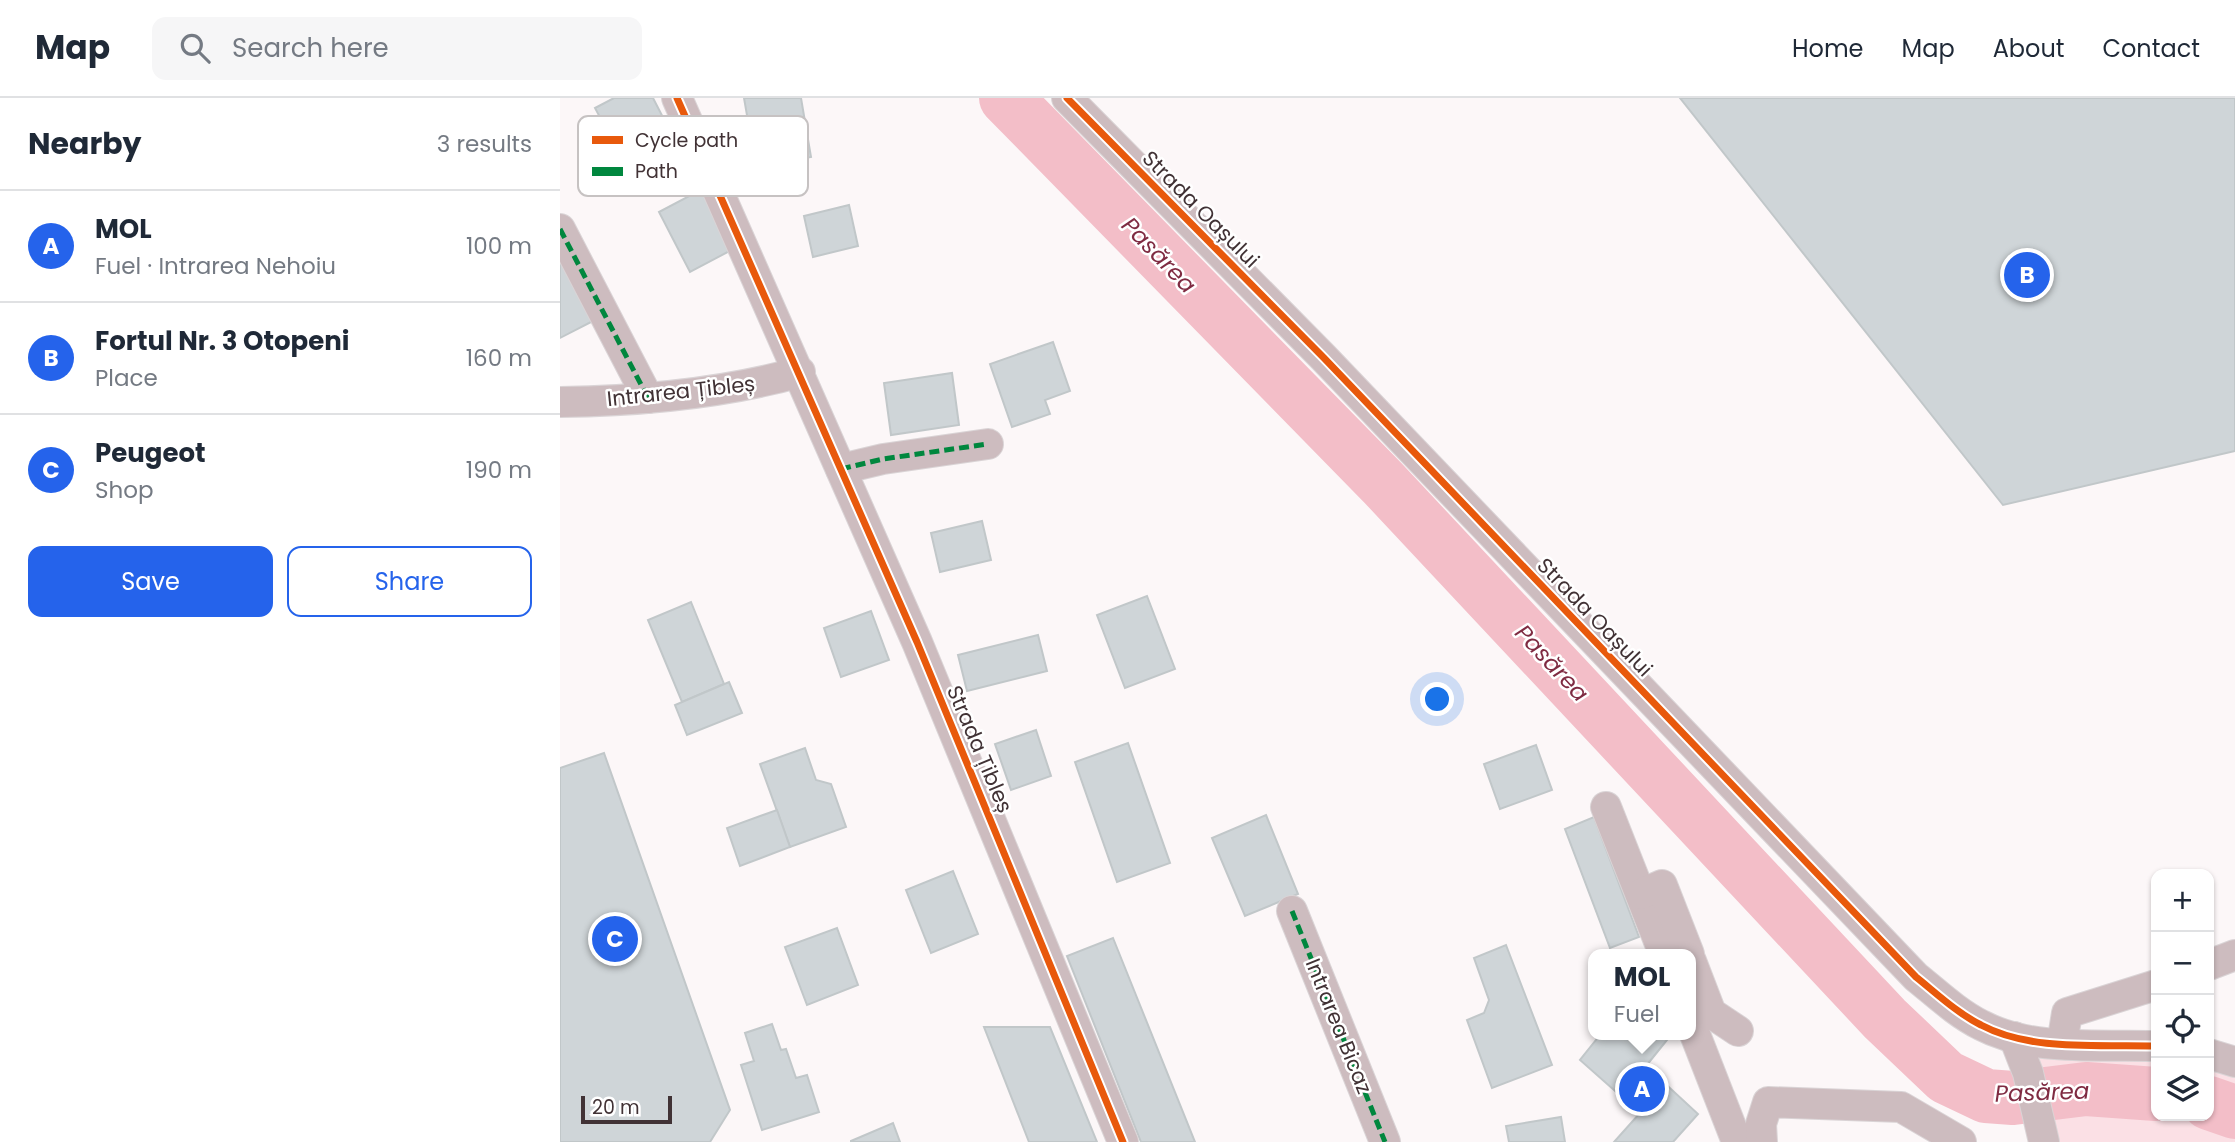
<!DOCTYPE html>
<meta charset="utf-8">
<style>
body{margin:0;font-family:Poppins,sans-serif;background:#f6f6f7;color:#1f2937}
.controls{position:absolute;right:21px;bottom:21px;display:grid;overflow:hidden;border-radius:14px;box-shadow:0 2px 5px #0004}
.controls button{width:63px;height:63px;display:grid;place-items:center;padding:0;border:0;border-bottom:2px solid #e0e1e3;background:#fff;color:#1f2937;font:35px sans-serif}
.scale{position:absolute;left:21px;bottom:18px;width:91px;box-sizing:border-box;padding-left:7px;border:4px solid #413235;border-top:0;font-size:19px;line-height:24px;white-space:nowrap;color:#413235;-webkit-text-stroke:5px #fff;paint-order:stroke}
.you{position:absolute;left:878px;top:602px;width:24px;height:24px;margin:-18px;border:5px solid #fff;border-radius:50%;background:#1a73e8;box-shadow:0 0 0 10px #1a73e833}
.badge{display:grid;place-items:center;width:46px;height:46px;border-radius:50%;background:#2563eb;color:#fff;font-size:23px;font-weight:700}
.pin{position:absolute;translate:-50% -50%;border:4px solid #fff;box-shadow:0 2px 7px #0006}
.popup{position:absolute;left:1028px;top:851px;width:108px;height:91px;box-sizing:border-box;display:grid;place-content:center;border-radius:14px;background:#fff;filter:drop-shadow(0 2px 5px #0005);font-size:23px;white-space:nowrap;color:#747a83}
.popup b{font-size:26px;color:#1f2937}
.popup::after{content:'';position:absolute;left:50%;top:100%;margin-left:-14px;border:14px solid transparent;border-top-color:#fff}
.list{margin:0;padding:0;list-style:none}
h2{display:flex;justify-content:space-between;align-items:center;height:91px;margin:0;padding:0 28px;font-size:30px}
h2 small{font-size:23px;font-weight:400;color:#747a83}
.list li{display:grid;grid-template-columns:46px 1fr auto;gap:21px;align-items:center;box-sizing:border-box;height:112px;padding:0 28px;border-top:2px solid #e0e1e3}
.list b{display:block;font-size:26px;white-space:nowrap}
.list p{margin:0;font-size:23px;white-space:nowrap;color:#747a83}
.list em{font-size:23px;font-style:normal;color:#747a83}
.actions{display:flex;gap:14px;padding:21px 28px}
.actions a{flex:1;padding:16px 0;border:2px solid #2563eb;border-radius:14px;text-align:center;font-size:24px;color:#2563eb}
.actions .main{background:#2563eb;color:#fff}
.icon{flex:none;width:38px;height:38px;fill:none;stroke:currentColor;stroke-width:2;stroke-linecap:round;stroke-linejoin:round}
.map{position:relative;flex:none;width:1675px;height:1044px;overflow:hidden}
header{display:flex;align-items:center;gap:42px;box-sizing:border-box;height:98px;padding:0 35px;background:#fff;border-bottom:2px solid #e0e1e3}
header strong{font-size:33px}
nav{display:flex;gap:38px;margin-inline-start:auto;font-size:24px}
.search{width:490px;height:63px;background:#f6f6f7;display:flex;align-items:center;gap:18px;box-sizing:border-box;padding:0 24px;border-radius:14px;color:#747a83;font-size:26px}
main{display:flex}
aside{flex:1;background:#fff}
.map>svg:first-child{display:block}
.green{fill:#fbe0e5}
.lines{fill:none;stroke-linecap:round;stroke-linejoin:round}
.river{stroke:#f3bec8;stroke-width:54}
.building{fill:#cfd5d8;stroke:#c1c7c9;stroke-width:2}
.minor-casing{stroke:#dad4d6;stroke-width:32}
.minor{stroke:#cdbcbf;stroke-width:30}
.quiet{stroke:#00873e;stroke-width:5;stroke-dasharray:10 5;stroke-linecap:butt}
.cycleway-casing{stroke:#fff;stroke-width:11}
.cycleway{stroke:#e8590c;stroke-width:7}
.labels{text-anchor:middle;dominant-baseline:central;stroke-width:5;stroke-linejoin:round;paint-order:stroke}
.street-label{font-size:21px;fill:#413235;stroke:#fff}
.water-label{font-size:23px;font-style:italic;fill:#7f2b42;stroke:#fff}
.key{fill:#fff;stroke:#c6c2c2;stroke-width:2}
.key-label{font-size:19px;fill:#413235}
</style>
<header>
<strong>Map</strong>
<div class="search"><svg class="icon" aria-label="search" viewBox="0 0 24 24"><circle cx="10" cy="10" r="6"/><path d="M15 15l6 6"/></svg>Search here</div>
<nav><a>Home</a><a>Map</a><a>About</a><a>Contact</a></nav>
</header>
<main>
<aside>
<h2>Nearby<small>3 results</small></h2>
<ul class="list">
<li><span class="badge">A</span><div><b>MOL</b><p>Fuel · Intrarea Nehoiu</p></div><em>100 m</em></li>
<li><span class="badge">B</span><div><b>Fortul Nr. 3 Otopeni</b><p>Place</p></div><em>160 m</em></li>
<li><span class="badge">C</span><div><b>Peugeot</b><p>Shop</p></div><em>190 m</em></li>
</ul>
<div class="actions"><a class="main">Save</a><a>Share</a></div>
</aside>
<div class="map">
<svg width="1675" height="1044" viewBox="0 0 1675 1044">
<rect width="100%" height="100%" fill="#fcf7f8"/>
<path class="green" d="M1454 939 1596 948V1018H1649V956L1675 964V1044H1484Z"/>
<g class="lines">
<g class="river">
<path d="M446 0 823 385 1325 921 1386 979 1426 998 1453 1000 1526 991 1596 996"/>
<path d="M1649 1005 1675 1014"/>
</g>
</g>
<g class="building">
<path d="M54 0H93L110 33 61 59 35 10Z"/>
<path d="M184 0H241L251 59 196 69Z"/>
<path d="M1120 0H1675V353L1443 407Z"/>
<path d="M148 88 179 148 130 174 99 114Z"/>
<path d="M289 107 298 148 253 159 244 118Z"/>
<path d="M0 158 33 223 0 240Z"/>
<path d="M493 244 510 293 485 302 490 316 452 329 430 266Z"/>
<path d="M392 275 399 327 331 337 324 285Z"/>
<path d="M422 423 431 462 380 474 371 435Z"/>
<path d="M587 498 615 571 565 590 537 517Z"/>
<path d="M131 504 164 586 122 604 88 522Z"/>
<path d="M311 513 329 562 281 579 264 530Z"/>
<path d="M478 537 487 573 407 593 398 557Z"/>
<path d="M169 584 182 615 127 637 115 607Z"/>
<path d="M476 632 491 678 451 692 435 646Z"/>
<path d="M568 645 610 765 557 784 515 664Z"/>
<path d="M976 647 992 692 940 711 924 666Z"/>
<path d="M245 650 256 682 271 686 286 729 230 749 200 666Z"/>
<path d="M44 655 170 1012 150 1044H0V670Z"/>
<path d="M217 712 230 749 180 768 167 730Z"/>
<path d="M706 717 738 796 685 818 652 740Z"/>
<path d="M1034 719 1079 839 1050 850 1005 731Z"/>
<path d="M393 773 418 836 371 855 346 792Z"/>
<path d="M277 830 298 887 247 907 225 849Z"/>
<path d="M553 840 635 1044H581L507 858Z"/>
<path d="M946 847 992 967 932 990 907 922 924 915 929 902 914 860Z"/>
<path d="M212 926 221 952 226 951 236 980 247 977 259 1014 202 1032 181 967 194 963 185 935Z"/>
<path d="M424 929H490L537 1044H469Z"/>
<path d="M1040 937H1111L1086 968 1138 1016 1113 1044H1054L1080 1015 1020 962Z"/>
<path d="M1001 1019 1005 1044H949L946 1028Z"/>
<path d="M333 1025 340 1044H291V1043Z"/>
</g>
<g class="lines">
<g class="minor-casing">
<g id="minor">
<path d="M117 0 357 544 563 1044"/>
<path d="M507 0 764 260 1356 879C1376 895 1397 915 1421 927 1472 954 1540 946 1596 948"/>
<path d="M0 131 88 300"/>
<path d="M0 304C81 303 162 296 240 274"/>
<path d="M281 371 323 361 428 346"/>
<path d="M1046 709 1104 856"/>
<path d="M1081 796 1102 787 1129 856"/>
<path d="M732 813 825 1044"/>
<path d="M1131 863 1151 915 1178 933"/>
<path d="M1649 867 1675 857"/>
<path d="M1131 926 1177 1044"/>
<path d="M1454 939 1468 975 1484 1044"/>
<path d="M1502 946 1507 915 1596 887"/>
<path d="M1649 956 1675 964"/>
<path d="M1202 1044 1201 1026 1208 1004 1341 1009 1401 1044"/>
</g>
</g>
<use href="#minor" class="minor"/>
<g class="quiet">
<path d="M0 131 88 300"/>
<path d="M281 371 323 361 428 346"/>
<path d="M732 813 825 1044"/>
</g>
<g class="cycleway-casing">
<g id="cycleway">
<path d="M117 0 357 544 563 1044"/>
<path d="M507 0 764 260 1356 879C1376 895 1397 915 1421 927 1472 954 1540 946 1596 948"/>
</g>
</g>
<use href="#cycleway" class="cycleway"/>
</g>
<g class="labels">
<g class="street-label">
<text transform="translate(641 111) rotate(45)">Strada Oașului</text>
<text transform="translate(121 293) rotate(-6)">Intrarea Țibleș</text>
<text transform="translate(1035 519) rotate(46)">Strada Oașului</text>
<text transform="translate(420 651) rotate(67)">Strada Țibleș</text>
<text transform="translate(779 928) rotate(68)">Intrarea Bicaz</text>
</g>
<g class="water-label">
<text transform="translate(599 157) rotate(46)">Pasărea</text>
<text transform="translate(992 565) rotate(47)">Pasărea</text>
<text transform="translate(1482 994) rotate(-2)">Pasărea</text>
</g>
</g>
<rect x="18" y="18" width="230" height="80" rx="10" class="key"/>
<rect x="32" y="38" width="31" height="8" fill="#e8590c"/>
<rect x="32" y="69" width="31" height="9" fill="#00873e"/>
<g class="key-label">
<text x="75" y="49">Cycle path</text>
<text x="75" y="80">Path</text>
</g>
</svg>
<div class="controls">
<button>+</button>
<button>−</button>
<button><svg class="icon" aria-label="locate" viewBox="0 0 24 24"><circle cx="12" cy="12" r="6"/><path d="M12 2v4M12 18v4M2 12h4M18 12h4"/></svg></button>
<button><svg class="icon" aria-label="layers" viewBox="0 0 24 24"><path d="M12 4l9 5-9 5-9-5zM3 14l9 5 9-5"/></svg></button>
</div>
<div class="scale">20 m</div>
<div class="you"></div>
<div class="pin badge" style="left:1082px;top:991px">A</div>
<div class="popup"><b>MOL</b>Fuel</div>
<div class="pin badge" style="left:1467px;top:177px">B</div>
<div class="pin badge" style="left:55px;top:841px">C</div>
</div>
</main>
